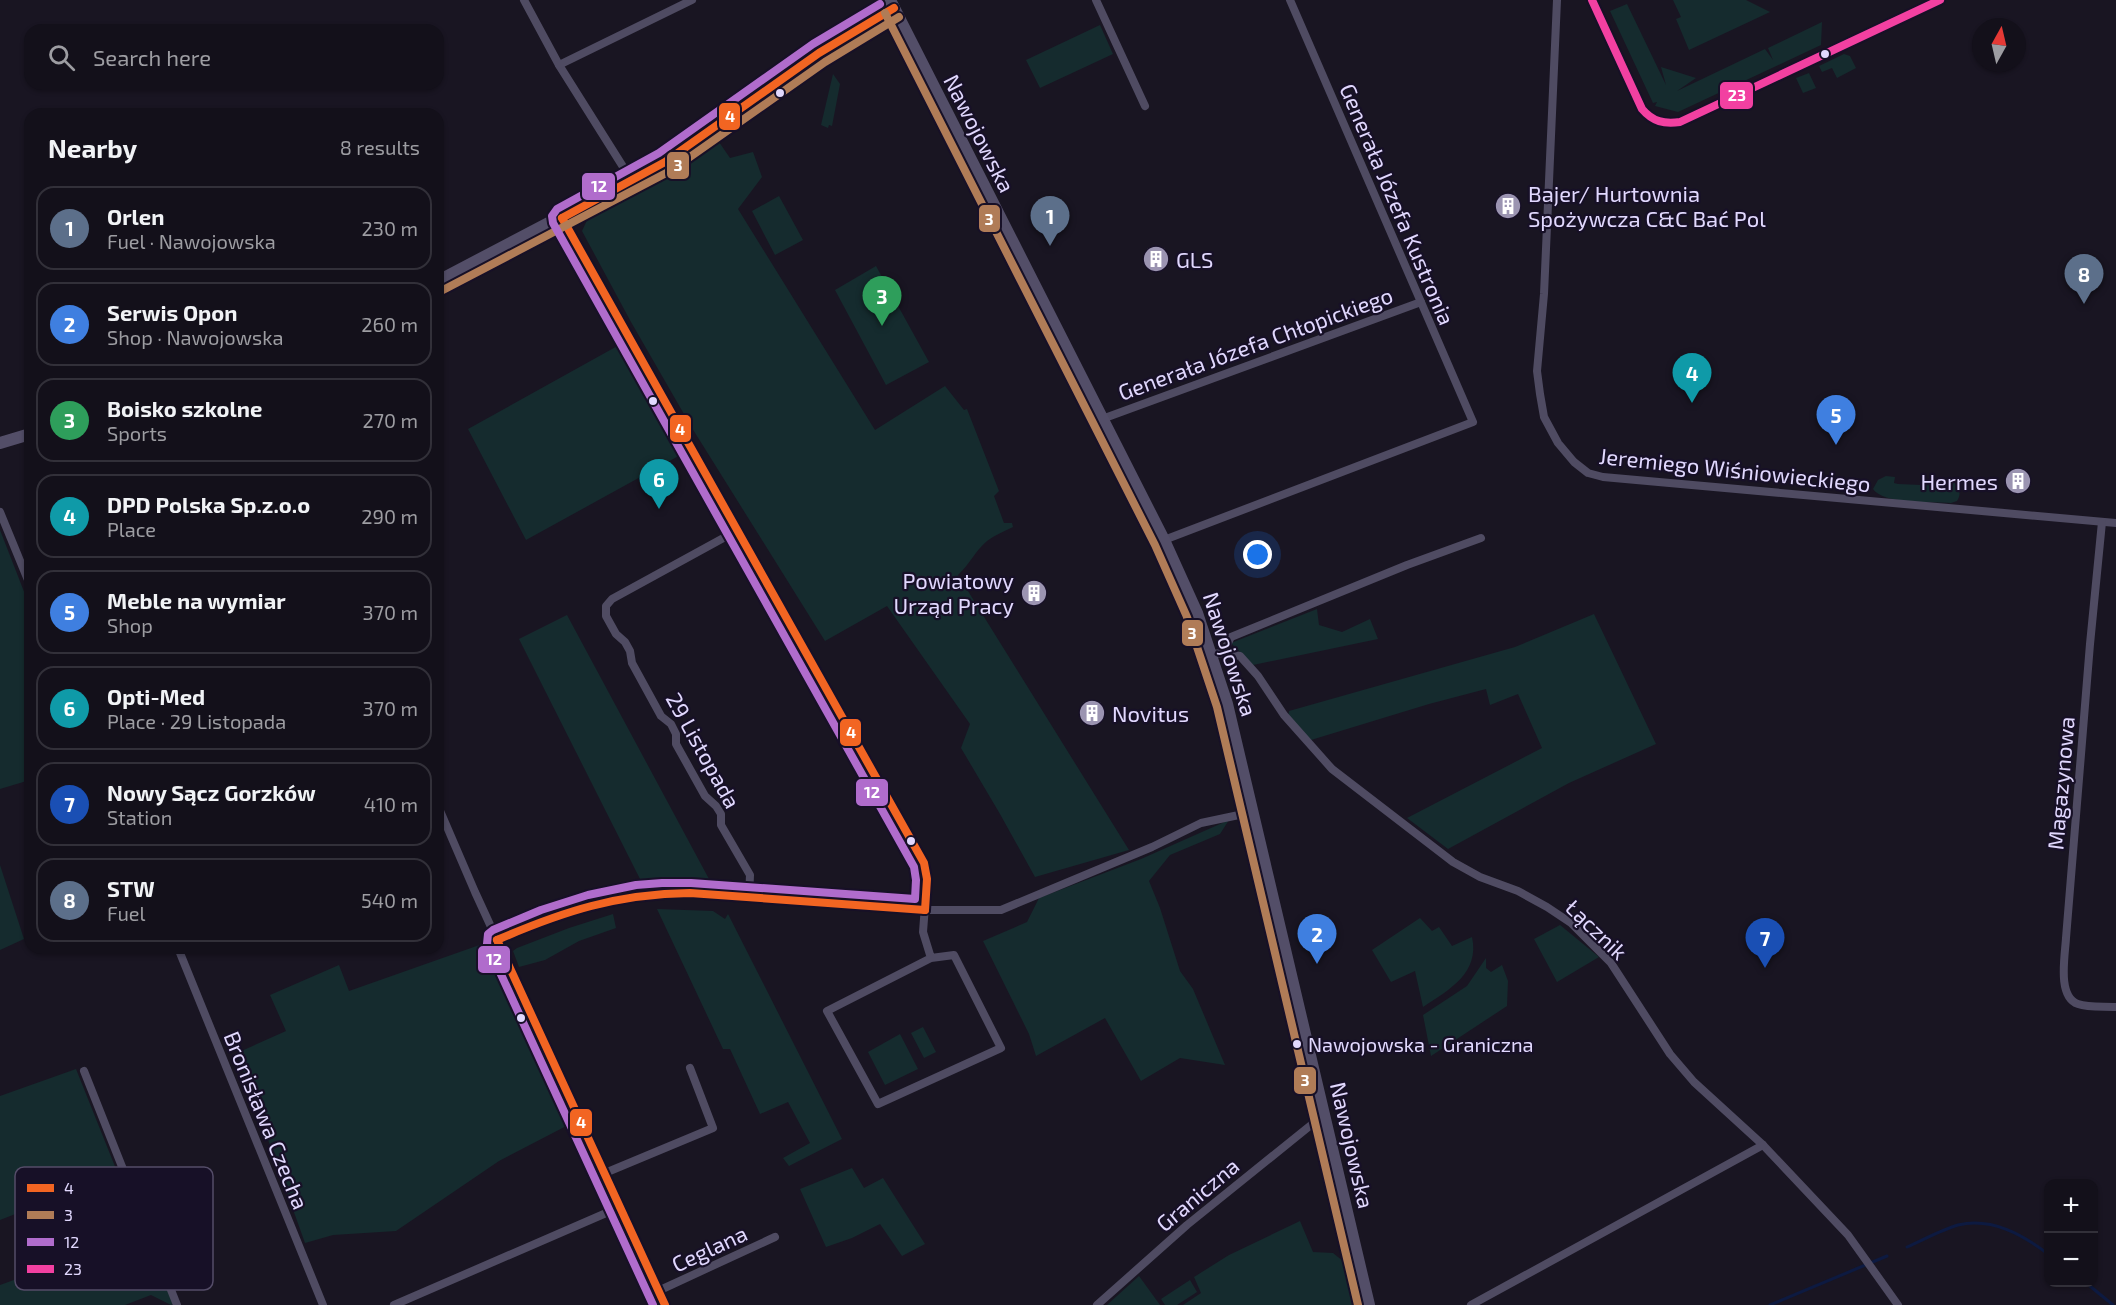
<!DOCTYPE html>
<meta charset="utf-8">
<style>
body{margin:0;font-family:"Exo 2",sans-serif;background:#1c1923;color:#f1f3f6}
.controls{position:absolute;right:18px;bottom:18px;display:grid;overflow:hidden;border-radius:12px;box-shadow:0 2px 4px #0004}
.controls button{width:54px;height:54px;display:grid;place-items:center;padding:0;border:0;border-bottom:2px solid #323039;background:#13101a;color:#f1f3f6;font:30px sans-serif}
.compass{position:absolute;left:1972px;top:18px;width:54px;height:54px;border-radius:50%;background:#13101a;box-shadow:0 2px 4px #0004;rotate:8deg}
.you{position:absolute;left:1258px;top:555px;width:21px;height:21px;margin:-15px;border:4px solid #fff;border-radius:50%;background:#1a73e8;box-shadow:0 0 0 9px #1a73e833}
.badge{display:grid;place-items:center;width:39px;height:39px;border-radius:50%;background:#8c9099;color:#fff;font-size:20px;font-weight:700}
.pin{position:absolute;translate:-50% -50px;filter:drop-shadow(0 2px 3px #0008)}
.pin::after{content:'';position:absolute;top:32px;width:21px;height:18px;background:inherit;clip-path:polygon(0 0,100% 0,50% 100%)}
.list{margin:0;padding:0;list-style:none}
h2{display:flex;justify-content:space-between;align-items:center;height:78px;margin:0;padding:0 24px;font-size:26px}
h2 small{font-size:20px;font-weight:400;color:#9d9da2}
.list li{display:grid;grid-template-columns:39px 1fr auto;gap:18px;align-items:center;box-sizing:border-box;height:84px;margin:0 12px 12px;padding:0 12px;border:2px solid #323039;border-radius:18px}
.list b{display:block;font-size:22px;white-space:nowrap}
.list p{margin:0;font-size:20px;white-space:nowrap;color:#9d9da2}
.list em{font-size:20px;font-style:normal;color:#9d9da2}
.icon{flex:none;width:33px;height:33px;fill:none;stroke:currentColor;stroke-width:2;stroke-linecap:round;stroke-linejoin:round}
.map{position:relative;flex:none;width:2116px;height:1305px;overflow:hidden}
.search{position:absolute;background:#13101a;box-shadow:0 2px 4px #0004;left:24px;top:24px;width:420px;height:66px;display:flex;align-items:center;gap:15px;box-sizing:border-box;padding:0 21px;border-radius:18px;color:#9d9da2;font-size:22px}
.panel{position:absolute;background:#13101a;box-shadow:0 2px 4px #0004;left:24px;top:108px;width:420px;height:846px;border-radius:18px}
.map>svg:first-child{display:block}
.green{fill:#152b2e}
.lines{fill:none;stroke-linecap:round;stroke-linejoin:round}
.stream{stroke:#0d1a41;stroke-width:3}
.street{stroke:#4f4b62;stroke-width:8}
.secondary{stroke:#534e68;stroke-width:12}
.bus-1-casing{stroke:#171027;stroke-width:12}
.bus-2-casing{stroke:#171027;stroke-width:12}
.bus-3-casing{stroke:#171027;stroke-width:12}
.bus-4-casing{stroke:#171027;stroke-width:12}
.bus-1{stroke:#f26522;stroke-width:8}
.bus-2{stroke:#b07c57;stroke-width:8}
.bus-3{stroke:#b06ccc;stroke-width:8}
.bus-4{stroke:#f240a1;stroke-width:8}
.bus-dot{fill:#e1d8fe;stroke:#171027;stroke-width:2}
.labels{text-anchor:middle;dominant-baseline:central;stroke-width:4.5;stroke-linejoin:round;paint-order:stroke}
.bus-label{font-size:20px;fill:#e1d8fe;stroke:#171027;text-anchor:start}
.street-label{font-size:22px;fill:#e1d8fe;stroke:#171027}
.poi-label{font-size:22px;fill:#e1d8fe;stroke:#171027;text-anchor:start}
.key{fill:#171027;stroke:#544c68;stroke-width:1.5}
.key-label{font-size:16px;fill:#e1d8fe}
.line-badge{stroke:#171027;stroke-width:2}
.badge-label{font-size:16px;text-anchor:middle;font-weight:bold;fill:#fff}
</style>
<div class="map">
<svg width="2116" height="1305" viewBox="0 0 2116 1305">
<rect width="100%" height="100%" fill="#191522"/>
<g class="green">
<path d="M1673 0H1746L1770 12 1689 50 1676 19 1681 17Z"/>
<path d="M1627 4 1666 85 1661 67 1696 78 1677 91 1765 49 1773 60 1768 48 1822 22 1821 45 1678 112 1655 106 1657 102 1653 103 1610 11Z"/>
<path d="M1100 25 1113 54 1040 88 1026 60Z"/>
<path d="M1844 54 1850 56 1856 68 1837 78 1832 68 1822 72 1819 66Z"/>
<path d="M1809 73 1816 88 1803 93 1796 78Z"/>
<path d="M833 74 840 84 832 126 829 125 828 128 821 125Z"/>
<path d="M719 142 730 158 753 152 762 177 738 209 875 430 945 386 964 410 967 409 999 491 994 496 1004 523H1012L1013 527C1005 531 995 535 987 541 975 551 970 564 958 575L1129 850 1035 877 1000 814 961 748 970 724 887 606 825 641 692 428 631 322 582 231 588 218Z"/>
<path d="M779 196 803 240 775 255 752 211Z"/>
<path d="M876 266 929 362 886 385 835 290Z"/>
<path d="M621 344 684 453 526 540 468 429Z"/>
<path d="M1886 476 1895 477 1894 483 1898 484 1944 486 1945 480 1954 482C1959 489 1962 493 1957 501L1951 503C1933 502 1882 504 1873 489L1878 480Z"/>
<path d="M0 530 30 607V780L0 789Z"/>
<path d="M1317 609 1319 625 1342 632 1370 619 1378 639 1253 665 1231 643Z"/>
<path d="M1594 614 1656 744 1569 783 1448 849 1407 818 1542 748 1518 694 1490 705 1486 689 1429 704 1311 740 1288 717 1289 711 1515 647Z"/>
<path d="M567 615 709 879H640L519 639Z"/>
<path d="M1229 820 1220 834 1170 855 1149 881 1160 908 1180 971 1193 989 1225 1065 1180 1058 1141 1081 1105 1018 1036 1056 1029 1034 983 941 1027 922 1039 898 1141 859Z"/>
<path d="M0 865 24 939 0 950Z"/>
<path d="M657 909 713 911 725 919 728 914 842 1139 789 1166 783 1158 810 1143 788 1102 760 1114 730 1049H723Z"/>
<path d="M613 914 616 928 579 941 545 960 519 967 513 951 517 948 569 928Z"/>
<path d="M1420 918 1432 931 1439 927 1452 946 1472 937C1480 973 1449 990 1423 1007L1415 971 1391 982 1372 950Z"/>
<path d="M1560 925 1599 957 1557 982 1534 939Z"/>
<path d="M488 942 574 1122 499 1161 396 1231 333 1235 305 1243 237 1053 286 1031 270 995 339 965 349 991Z"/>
<path d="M1486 958V968L1491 972 1502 965 1508 981 1507 1006 1431 1056 1423 1015 1467 986Z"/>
<path d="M923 1027 936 1052 924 1058 911 1033Z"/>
<path d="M900 1034 918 1069 885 1085 868 1052Z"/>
<path d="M76 1069 118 1174 0 1220V1096Z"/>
<path d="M852 1168 864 1188 883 1178 925 1244 902 1256 880 1224 852 1238 826 1247 800 1189Z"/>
<path d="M1300 1221 1313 1252 1333 1253 1348 1265 1357 1305H1183L1201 1293 1194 1277 1229 1255Z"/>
<path d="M141 1236 151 1244 173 1304 171 1305 151 1295 125 1305H0V1285L61 1263 62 1252 64 1257C90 1251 114 1240 141 1236Z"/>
<path d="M1139 1276 1160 1305H1107Z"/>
<path d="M1190 1280 1197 1292 1177 1305H1165L1161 1299Z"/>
</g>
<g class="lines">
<g class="stream">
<path d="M1907 1247C1923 1240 1941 1230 1958 1225 1992 1217 2023 1235 2048 1254"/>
<path d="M2085 1282 2113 1305"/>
<path d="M1770 1305 1887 1256"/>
</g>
<g class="street">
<path d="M524 0 559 65 632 181"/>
<path d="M1096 0 1145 106"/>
<path d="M1557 0 1544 294 1537 371 1540 394 1544 417 1558 443 1574 462 1588 473 1603 477 2116 523"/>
<path d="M1592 0 1642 109C1653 123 1662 125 1680 122L1940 0"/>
<path d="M559 65 692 0"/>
<path d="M562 218 924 863 927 879 923 932 931 958 954 955 1001 1048 878 1104 827 1011 931 958"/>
<path d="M1102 419 1421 302"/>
<path d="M0 512 30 585"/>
<path d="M2102 522 2090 644 2066 938C2065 956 2057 997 2078 1004 2089 1008 2105 1006 2116 1007"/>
<path d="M738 530 612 599 606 606V616L616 634 625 642 630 651 632 663 661 716 671 724 676 734V744L705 796 716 806 721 814V825L750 875 749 898"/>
<path d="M1164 540 1473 422 1290 0"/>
<path d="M1223 653 1231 637 1407 565 1481 538"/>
<path d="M1212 654 1223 653 1240 656 1258 676 1284 715 1332 769 1453 862 1480 877 1518 891 1547 907 1571 923 1611 963 1670 1054 1694 1082 1763 1145 1848 1235 1898 1305"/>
<path d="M438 806 475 892 665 1305"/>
<path d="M497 940C565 910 615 892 690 893L925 910H1001L1152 847 1201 823 1253 812"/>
<path d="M178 948 323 1305"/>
<path d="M84 1071 177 1305"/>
<path d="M605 1173 713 1128 690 1068"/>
<path d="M658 1291 775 1237"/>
<path d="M394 1305 620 1207"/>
<path d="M1097 1305 1187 1225 1311 1125 1325 1117"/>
<path d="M1471 1305 1763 1145"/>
</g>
<g class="secondary">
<path d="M890 0 1164 540 1197 613 1227 704 1369 1305"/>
<path d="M438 281 665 162 819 53 894 8"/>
<path d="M0 443 30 434"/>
</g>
<g class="bus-1-casing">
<g id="bus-1">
<path d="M562 218 924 863 927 879 925 910"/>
<path d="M562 218 665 162 819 53 894 8"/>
<path d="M497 940C564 911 617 894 690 893L925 910"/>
<path d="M497 940 665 1305"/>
</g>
</g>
<g class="bus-2-casing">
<g id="bus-2">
<path d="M885 13 1155 545 1187 617 1217 707 1358 1305"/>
<path d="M443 290 670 171 825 62 899 17"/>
</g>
</g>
<g class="bus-3-casing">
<path id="bus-3" d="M653 1305 487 944 488 934 493 930 541 910 588 895 636 885 662 883H691L915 899 916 880 914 867 553 223 552 216 557 209 659 153 813 44 880 4"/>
</g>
<g class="bus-4-casing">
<path id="bus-4" d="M1592 0 1642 109C1653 122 1664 124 1680 122L1940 0"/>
</g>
<use href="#bus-1" class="bus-1"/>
<use href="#bus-2" class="bus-2"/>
<use href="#bus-3" class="bus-3"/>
<use href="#bus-4" class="bus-4"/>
</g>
<defs>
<g id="building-disc" transform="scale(1.35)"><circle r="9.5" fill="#9b94b1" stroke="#171027"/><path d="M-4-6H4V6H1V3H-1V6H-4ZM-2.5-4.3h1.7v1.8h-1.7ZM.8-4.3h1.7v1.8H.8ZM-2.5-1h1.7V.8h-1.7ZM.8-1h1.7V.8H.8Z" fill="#fff"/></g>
</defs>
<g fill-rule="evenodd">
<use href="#building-disc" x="1508" y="206"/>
<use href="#building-disc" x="1156" y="259"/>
<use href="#building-disc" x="2018" y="481"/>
<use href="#building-disc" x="1034" y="593"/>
<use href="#building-disc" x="1092" y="713"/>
</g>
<g class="bus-dot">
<circle cx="1825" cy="54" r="5"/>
<circle cx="780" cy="93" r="5"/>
<circle cx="653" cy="401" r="5"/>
<circle cx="911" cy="841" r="5"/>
<circle cx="521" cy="1018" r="5"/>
<circle cx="1297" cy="1044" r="5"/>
</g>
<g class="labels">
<g class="bus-label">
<text x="1308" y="1044">Nawojowska - Graniczna</text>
</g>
<g class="street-label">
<text transform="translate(980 133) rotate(63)">Nawojowska</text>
<text transform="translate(1398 204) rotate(67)">Generała Józefa Kustronia</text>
<text transform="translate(1255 343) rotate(-20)">Generała Józefa Chłopickiego</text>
<text transform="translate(1735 469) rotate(6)">Jeremiego Wiśniowieckiego</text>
<text transform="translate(1231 654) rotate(72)">Nawojowska</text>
<text transform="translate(704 750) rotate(61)">29 Listopada</text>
<text transform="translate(2060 783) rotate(-85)">Magazynowa</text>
<text transform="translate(1597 929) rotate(44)">Łącznik</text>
<text transform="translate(267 1120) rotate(68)">Bronisława Czecha</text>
<text transform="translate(1353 1145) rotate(77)">Nawojowska</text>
<text transform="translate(1197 1194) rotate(-40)">Graniczna</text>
<text transform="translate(709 1248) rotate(-25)">Ceglana</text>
</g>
<g class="poi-label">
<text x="1528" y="193">Bajer/ Hurtownia<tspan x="1528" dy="25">Spożywcza C&amp;C Bać Pol</tspan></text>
<text x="1176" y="259">GLS</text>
<text x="1998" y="481" text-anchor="end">Hermes</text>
<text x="1014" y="580" text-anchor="end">Powiatowy<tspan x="1014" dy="25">Urząd Pracy</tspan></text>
<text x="1112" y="713">Novitus</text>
</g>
</g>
<rect x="15" y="1167" width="198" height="123" rx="9" class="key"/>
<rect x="27" y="1184" width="27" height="8" fill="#f26522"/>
<rect x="27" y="1211" width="27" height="8" fill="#b07c57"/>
<rect x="27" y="1238" width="27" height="8" fill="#b06ccc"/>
<rect x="27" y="1265" width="27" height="8" fill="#f240a1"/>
<g class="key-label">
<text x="64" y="1194">4</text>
<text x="64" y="1221">3</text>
<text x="64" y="1248">12</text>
<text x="64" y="1275">23</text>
</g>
<g class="line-badge">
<rect x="1719" y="81" width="35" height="29" rx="6" fill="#f240a1"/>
<rect x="718" y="102" width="23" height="29" rx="6" fill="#f26522"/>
<rect x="666" y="151" width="24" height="29" rx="6" fill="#b07c57"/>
<rect x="581" y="172" width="35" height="29" rx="6" fill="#b06ccc"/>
<rect x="978" y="204" width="23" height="29" rx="6" fill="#b07c57"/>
<rect x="669" y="414" width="23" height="29" rx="6" fill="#f26522"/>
<rect x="1181" y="619" width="23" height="28" rx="6" fill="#b07c57"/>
<rect x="839" y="718" width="23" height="29" rx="6" fill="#f26522"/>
<rect x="855" y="778" width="34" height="29" rx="6" fill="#b06ccc"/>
<rect x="477" y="945" width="34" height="29" rx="6" fill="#b06ccc"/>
<rect x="1293" y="1066" width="24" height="29" rx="6" fill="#b07c57"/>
<rect x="569" y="1108" width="24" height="29" rx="6" fill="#f26522"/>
</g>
<g class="badge-label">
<text x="1737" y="101">23</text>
<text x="730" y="122">4</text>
<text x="678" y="171">3</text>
<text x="599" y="192">12</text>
<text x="989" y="225">3</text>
<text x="680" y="435">4</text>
<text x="1192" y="639">3</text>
<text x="851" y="738">4</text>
<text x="872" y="798">12</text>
<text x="494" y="965">12</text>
<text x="1305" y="1086">3</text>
<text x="581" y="1128">4</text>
</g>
</svg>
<div class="controls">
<button>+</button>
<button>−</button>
</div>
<svg class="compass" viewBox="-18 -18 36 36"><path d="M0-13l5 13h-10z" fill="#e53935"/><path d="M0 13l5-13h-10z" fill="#9d9da2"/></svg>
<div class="you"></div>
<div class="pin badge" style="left:1050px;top:246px;background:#5c6f8a">1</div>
<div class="pin badge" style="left:1317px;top:964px;background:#3f7fe0">2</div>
<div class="pin badge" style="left:882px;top:326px;background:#2e9e5b">3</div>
<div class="pin badge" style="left:1692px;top:403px;background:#0f9aa8">4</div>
<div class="pin badge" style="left:1836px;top:445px;background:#3f7fe0">5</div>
<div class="pin badge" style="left:659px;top:509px;background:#0f9aa8">6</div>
<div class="pin badge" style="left:1765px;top:968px;background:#1a4fb4">7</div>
<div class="pin badge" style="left:2084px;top:304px;background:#5c6f8a">8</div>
<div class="search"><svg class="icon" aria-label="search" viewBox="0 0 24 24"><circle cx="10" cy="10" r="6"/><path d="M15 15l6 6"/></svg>Search here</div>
<section class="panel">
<h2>Nearby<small>8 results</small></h2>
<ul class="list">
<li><span class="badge" style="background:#5c6f8a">1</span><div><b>Orlen</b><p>Fuel · Nawojowska</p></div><em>230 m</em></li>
<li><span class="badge" style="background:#3f7fe0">2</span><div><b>Serwis Opon</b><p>Shop · Nawojowska</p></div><em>260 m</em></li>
<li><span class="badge" style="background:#2e9e5b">3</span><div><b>Boisko szkolne</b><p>Sports</p></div><em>270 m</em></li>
<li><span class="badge" style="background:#0f9aa8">4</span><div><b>DPD Polska Sp.z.o.o</b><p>Place</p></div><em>290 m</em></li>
<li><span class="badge" style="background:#3f7fe0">5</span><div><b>Meble na wymiar</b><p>Shop</p></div><em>370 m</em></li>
<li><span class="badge" style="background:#0f9aa8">6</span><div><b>Opti-Med</b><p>Place · 29 Listopada</p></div><em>370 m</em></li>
<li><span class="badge" style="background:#1a4fb4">7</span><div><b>Nowy Sącz Gorzków</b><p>Station</p></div><em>410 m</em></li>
<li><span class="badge" style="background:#5c6f8a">8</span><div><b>STW</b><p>Fuel</p></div><em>540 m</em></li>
</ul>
</section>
</div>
